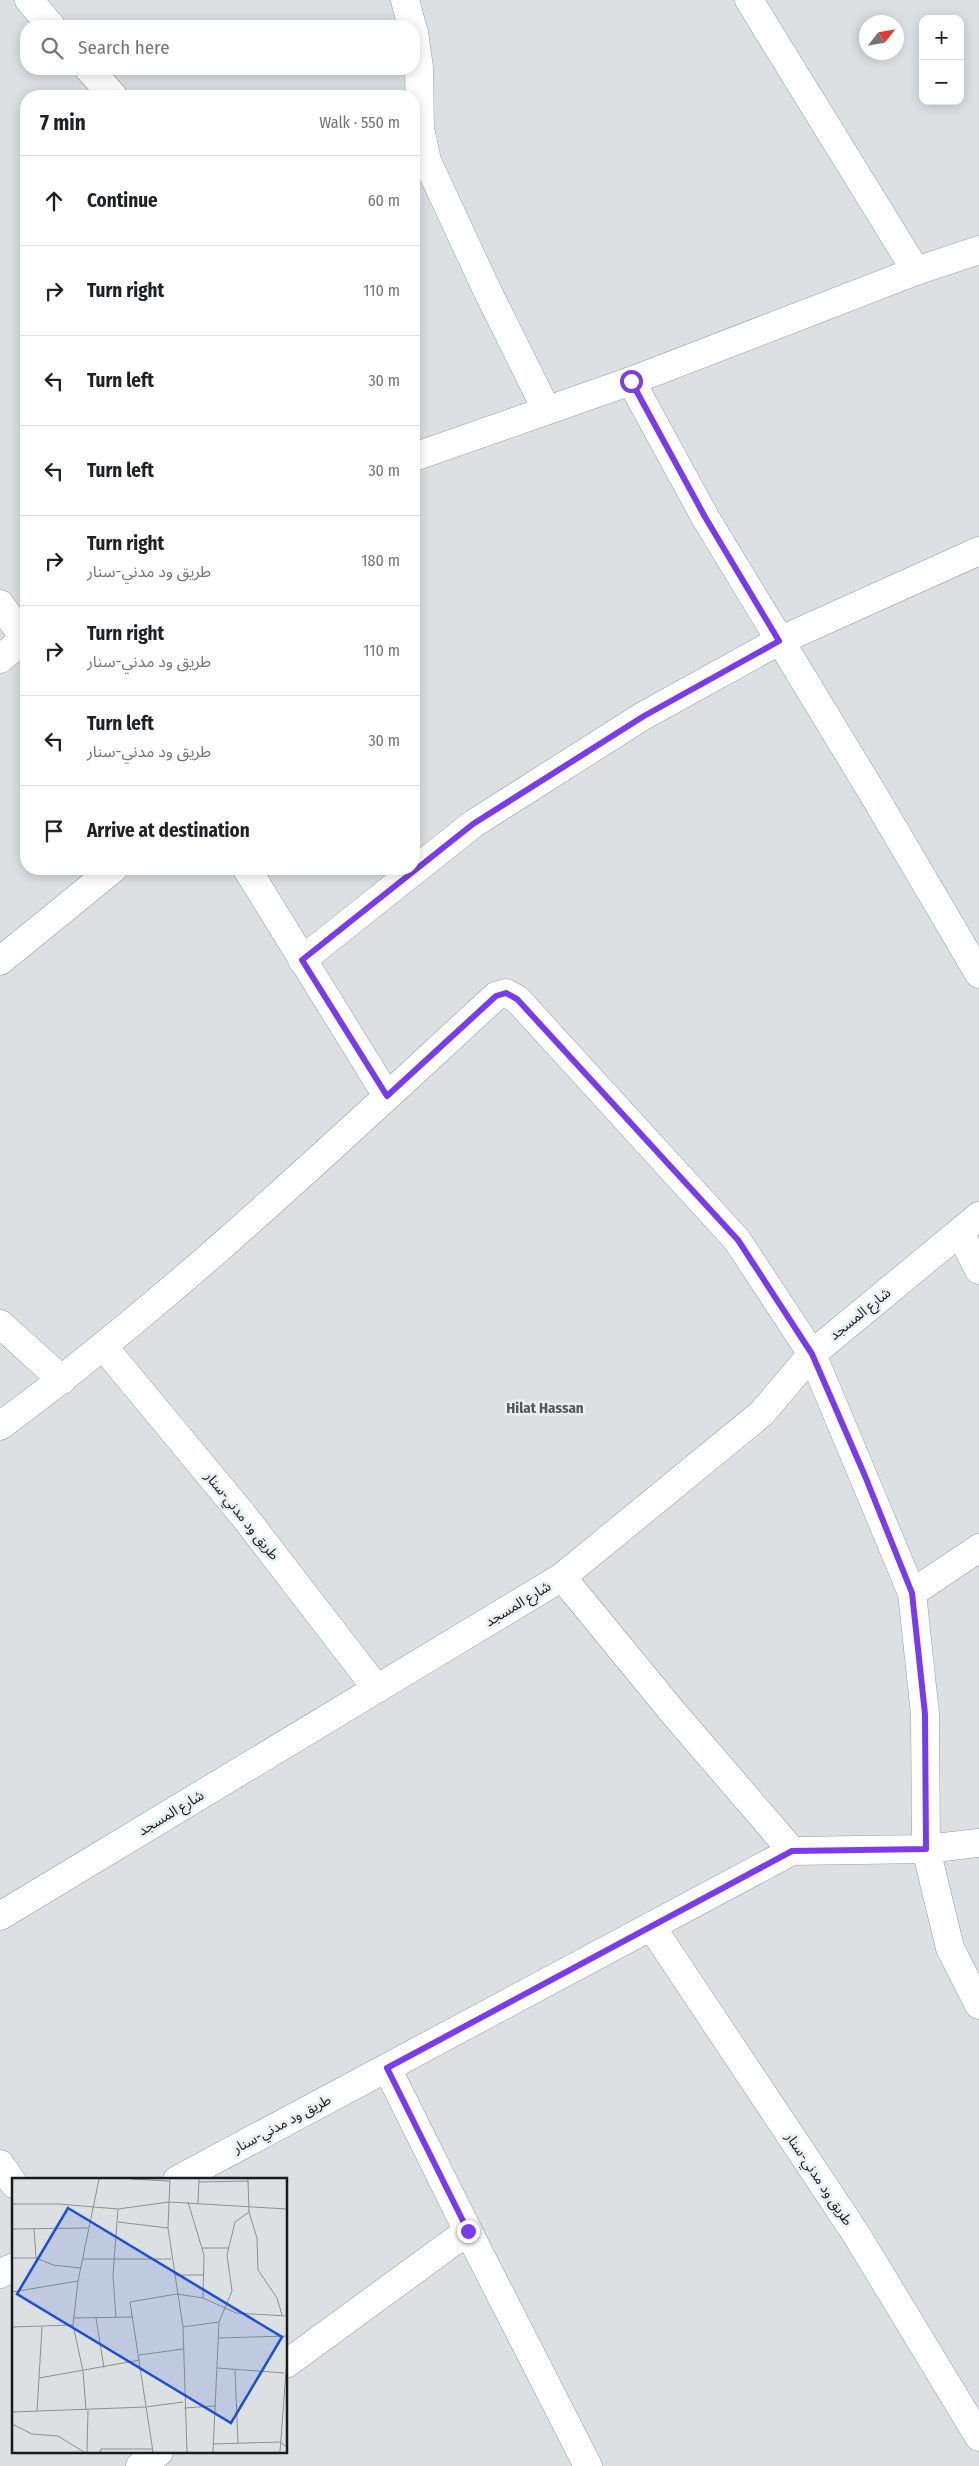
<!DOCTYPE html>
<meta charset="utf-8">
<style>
body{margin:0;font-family:"Fira Sans Condensed","Noto Sans Arabic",sans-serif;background:#f2f2f2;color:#202124}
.controls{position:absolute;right:15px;top:15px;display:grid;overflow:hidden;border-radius:10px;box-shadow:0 2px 12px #0003}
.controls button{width:45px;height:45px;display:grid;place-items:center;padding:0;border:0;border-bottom:1px solid #e0e0e0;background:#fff;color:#202124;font:25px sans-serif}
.compass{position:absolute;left:859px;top:15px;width:45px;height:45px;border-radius:50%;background:#fff;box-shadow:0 2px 12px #0003;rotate:59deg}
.stop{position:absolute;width:15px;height:15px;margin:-11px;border:4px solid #7c3aed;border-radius:50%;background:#fff}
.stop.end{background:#7c3aed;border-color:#fff;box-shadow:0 1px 5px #0008}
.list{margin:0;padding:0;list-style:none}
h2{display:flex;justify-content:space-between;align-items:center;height:65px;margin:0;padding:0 20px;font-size:21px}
h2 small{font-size:16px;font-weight:400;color:#757577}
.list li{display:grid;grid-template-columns:32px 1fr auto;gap:15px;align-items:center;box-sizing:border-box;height:90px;padding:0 20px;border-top:1px solid #e0e0e0}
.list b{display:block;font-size:19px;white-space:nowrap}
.list p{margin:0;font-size:16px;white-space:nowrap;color:#757577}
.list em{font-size:16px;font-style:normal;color:#757577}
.icon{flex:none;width:28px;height:28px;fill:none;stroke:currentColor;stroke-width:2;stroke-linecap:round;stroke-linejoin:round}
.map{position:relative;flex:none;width:979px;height:2466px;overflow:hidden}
.search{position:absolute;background:#fff;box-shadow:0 2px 12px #0003;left:20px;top:20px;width:400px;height:55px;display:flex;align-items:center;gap:12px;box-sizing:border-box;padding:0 18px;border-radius:20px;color:#757577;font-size:19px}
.panel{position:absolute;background:#fff;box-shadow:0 2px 12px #0003;left:20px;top:90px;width:400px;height:785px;border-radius:20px}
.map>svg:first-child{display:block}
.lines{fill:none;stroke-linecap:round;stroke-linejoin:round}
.minor-casing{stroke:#999d9f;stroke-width:29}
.minor{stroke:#fff;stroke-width:28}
.route{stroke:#7c3aed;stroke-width:6}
.labels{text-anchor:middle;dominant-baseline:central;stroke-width:5;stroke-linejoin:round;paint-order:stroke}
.street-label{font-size:14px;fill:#181a1b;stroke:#e9eef0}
.neighbourhood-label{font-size:15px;font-weight:bold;fill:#545859;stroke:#e9eef0}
.inset-road{fill:none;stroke:#8e9192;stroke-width:1}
.view{fill:#1d4ed8;fill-opacity:0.15;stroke:#1d4ed8;stroke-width:2.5}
.inset-edge{fill:none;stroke:#181a1b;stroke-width:2.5}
</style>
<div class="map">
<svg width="979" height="2466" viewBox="0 0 979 2466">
<rect width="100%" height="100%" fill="#dce0e2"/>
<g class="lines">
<g class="minor-casing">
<g id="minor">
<path d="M29 0 51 26"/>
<path d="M405 0 412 26"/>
<path d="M749 0 916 271"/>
<path d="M414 32 419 68 420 128 427 161 486 288 546 409"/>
<path d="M89 69 113 96"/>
<path d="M631 381 705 517 872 792 979 974"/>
<path d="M414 457 631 381 916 271 979 250"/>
<path d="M0 604 24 638"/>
<path d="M0 659 26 637"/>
<path d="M247 869 387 1096"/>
<path d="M302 960 473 824 643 716 779 641 979 551"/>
<path d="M0 961 113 869"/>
<path d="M960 1233 979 1270"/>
<path d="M0 1324 62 1380"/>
<path d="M103 1346 243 1515 377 1689"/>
<path d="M0 1426C176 1296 335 1144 496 996L506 993 517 999 737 1240 812 1354 912 1593 925 1714 926 1849 950 1948 979 2005"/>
<path d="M562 1577 671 1710 792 1851"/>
<path d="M912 1593 979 1548"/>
<path d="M0 1916 562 1577 762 1413 812 1354 979 1216"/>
<path d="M651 1926 856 2234 979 2437"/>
<path d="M387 2068 468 2231 588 2466"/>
<path d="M0 2164 14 2184"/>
<path d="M177 2180 792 1851 926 1849 979 1843"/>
<path d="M0 2274 14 2267"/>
<path d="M286 2364 468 2231"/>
<path d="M140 2466 159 2452"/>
</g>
</g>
<use href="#minor" class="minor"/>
</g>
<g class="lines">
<path class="route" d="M468 2231 387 2068 792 1851 926 1849 925 1714 912 1593 865 1476 812 1354 738 1240 517 999 506 993 496 996 387 1096 302 960 473 824 644 716 779 641 705 517 631 381"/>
</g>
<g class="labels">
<g class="street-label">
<text transform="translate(860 1314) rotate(-39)">شارع المسجد</text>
<text transform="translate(242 1516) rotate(51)">طريق ود مدني-سنار</text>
<text transform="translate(518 1604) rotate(-31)">شارع المسجد</text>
<text transform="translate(171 1813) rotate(-31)">شارع المسجد</text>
<text transform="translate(282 2124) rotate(-28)">طريق ود مدني-سنار</text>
<text transform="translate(819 2179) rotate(56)">طريق ود مدني-سنار</text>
</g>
<g class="neighbourhood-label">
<text x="545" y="1408">Hilat Hassan</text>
</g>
</g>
<g transform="translate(12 2178)">
<rect width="275" height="275" fill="#dce0e2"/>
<path class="inset-road" d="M119 1 157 3M158 1 156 50 171 149 175 274M236 1 237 34 245 60 246 92 265 120 270 137M187 4 236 3M176 24 192 77 191 120M186 25 187 1M0 26H47L106 31 157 24 275 31M106 44 156 50M22 50 24 80M0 51 76 50M190 70H217M0 80H24L41 87 69 90M71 81H159M162 97H192M0 114 66 103M62 140 120 139M84 140 92 190M104 140 101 97 106 31M0 149 61 147M171 149 207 144M206 160 275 158M127 177 171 171M205 190 272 195M223 192 226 265M27 200 128 182M172 230 203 228M74 232 71 193 61 147 66 103 87 1M25 233 30 149M0 234 134 229 171 224M0 246 20 256 46 258 72 274M201 266 268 264 275 269M75 274 76 232M88 274 89 271H141M141 274 118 124 165 116 191 120 224 135 275 138M201 274 207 144 220 113 215 77 223 44 237 34M268 274 275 180"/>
<path class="view" d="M56 30 270 159 219 245 5 116Z"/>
<rect width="275" height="275" class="inset-edge"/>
</g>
</svg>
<div class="controls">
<button>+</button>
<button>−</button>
</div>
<svg class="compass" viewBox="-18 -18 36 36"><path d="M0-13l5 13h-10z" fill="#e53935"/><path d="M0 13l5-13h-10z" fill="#757577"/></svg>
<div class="stop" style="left:631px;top:381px"></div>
<div class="stop end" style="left:468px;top:2231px"></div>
<div class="search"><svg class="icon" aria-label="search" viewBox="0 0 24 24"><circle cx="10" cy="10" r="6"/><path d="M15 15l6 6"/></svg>Search here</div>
<section class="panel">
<h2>7 min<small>Walk · 550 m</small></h2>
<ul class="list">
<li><svg class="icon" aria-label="ahead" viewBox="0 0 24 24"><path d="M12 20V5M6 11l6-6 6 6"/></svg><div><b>Continue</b></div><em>60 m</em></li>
<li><svg class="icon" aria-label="right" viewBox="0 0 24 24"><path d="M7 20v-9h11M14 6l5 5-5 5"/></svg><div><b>Turn right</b></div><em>110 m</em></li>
<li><svg class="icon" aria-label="left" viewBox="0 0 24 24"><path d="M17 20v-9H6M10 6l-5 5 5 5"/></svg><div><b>Turn left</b></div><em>30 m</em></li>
<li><svg class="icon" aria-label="left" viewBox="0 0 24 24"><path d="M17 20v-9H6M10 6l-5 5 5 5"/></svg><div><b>Turn left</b></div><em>30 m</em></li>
<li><svg class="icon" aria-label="right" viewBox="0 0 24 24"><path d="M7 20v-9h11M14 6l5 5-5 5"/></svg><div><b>Turn right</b><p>طريق ود مدني-سنار</p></div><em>180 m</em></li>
<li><svg class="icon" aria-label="right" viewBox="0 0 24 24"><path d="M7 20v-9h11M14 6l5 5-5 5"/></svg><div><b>Turn right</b><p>طريق ود مدني-سنار</p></div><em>110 m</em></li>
<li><svg class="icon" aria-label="left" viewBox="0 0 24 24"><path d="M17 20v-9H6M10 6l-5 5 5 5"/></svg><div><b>Turn left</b><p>طريق ود مدني-سنار</p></div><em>30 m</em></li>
<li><svg class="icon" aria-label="arrive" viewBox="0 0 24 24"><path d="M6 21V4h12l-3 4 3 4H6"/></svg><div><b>Arrive at destination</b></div></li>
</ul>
</section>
</div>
